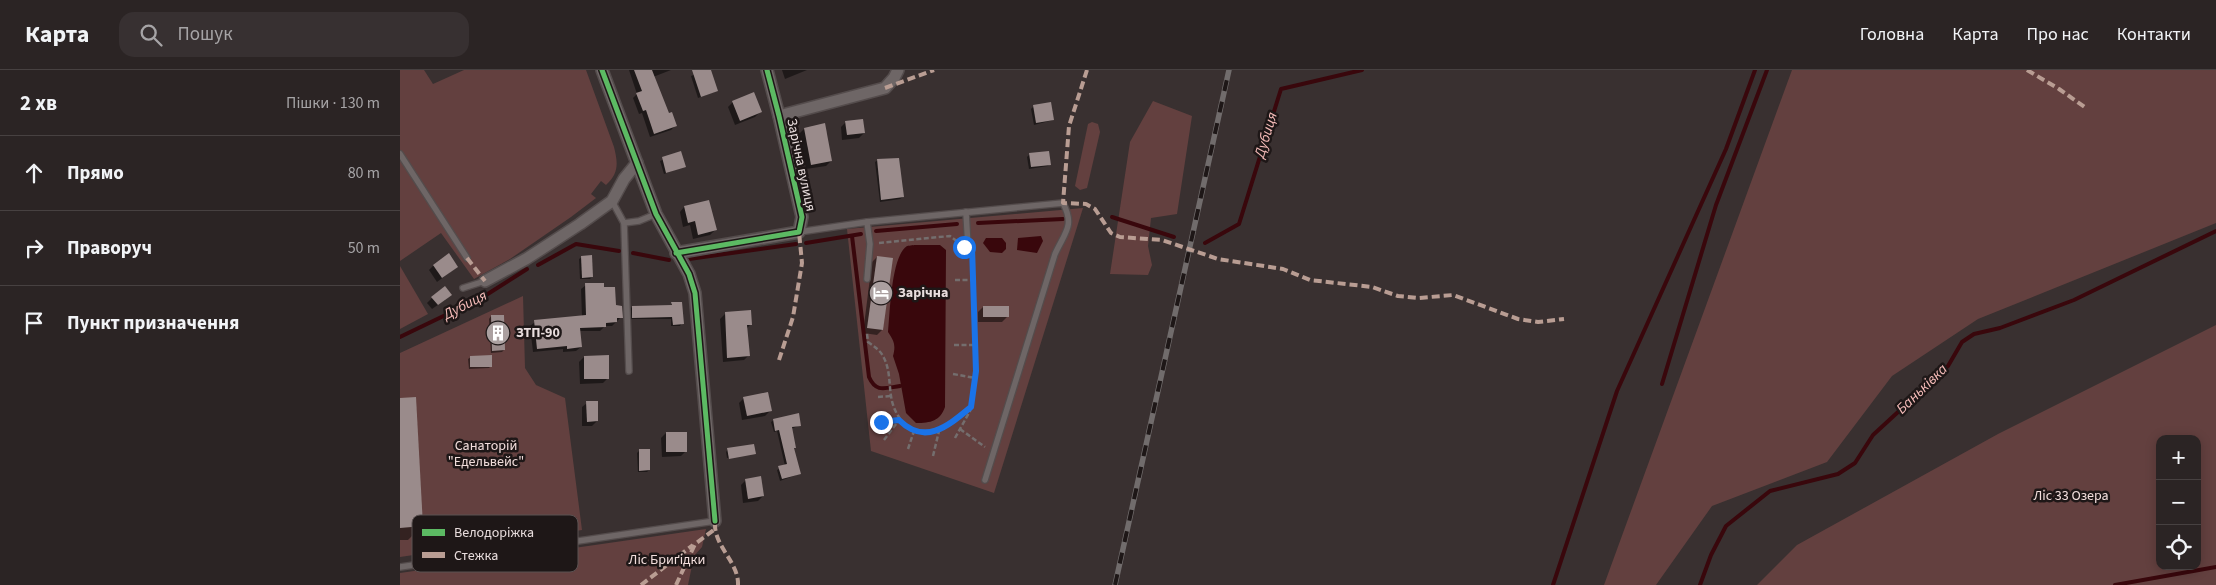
<!DOCTYPE html>
<html lang="uk">
<meta charset="utf-8">
<style>
body{margin:0;font-family:"Source Sans 3",sans-serif;background:#373031;color:#f1f3f6}
.controls{position:absolute;right:15px;bottom:15px;display:grid;overflow:hidden;border-radius:10px;box-shadow:0 2px 12px #0003}
.controls button{width:45px;height:45px;display:grid;place-items:center;padding:0;border:0;border-bottom:1px solid #474141;background:#2b2424;color:#f1f3f6;font:25px sans-serif}
.stop{position:absolute;width:15px;height:15px;margin:-11px;border:4px solid #1a73e8;border-radius:50%;background:#fff}
.stop.end{background:#1a73e8;border-color:#fff;box-shadow:0 1px 5px #0008}
.list{margin:0;padding:0;list-style:none}
h2{display:flex;justify-content:space-between;align-items:center;height:65px;margin:0;padding:0 20px;font-size:21px}
h2 small{font-size:16px;font-weight:400;color:#a6a4a6}
.list li{display:grid;grid-template-columns:32px 1fr auto;gap:15px;align-items:center;box-sizing:border-box;height:75px;padding:0 20px;border-top:1px solid #474141}
.list b{display:block;font-size:19px;white-space:nowrap}
.list em{font-size:16px;font-style:normal;color:#a6a4a6}
.icon{flex:none;width:28px;height:28px;fill:none;stroke:currentColor;stroke-width:2;stroke-linecap:round;stroke-linejoin:round}
.map{position:relative;flex:none;width:1816px;height:515px;overflow:hidden}
header{display:flex;align-items:center;gap:30px;box-sizing:border-box;height:70px;padding:0 25px;background:#2b2424;border-bottom:1px solid #474141}
header strong{font-size:24px}
nav{display:flex;gap:28px;margin-inline-start:auto;font-size:18px}
.search{width:350px;height:45px;background:#373031;display:flex;align-items:center;gap:12px;box-sizing:border-box;padding:0 18px;border-radius:15px;color:#a6a4a6;font-size:19px}
main{display:flex}
aside{flex:1;background:#2b2424}
.map>svg:first-child{display:block}
.green{fill:#63403f;fill-rule:evenodd}
.water{fill:#39070c}
.shadow{fill:#0007}
.lines{fill:none;stroke-linecap:round;stroke-linejoin:round}
.stream{stroke:#39070c;stroke-width:4}
.building{fill:#9a8b8b}
.lane-casing{stroke:#544c4c;stroke-width:8}
.street-casing{stroke:#544c4c;stroke-width:14}
.path{stroke:#746e6e;stroke-width:2.5;stroke-dasharray:5 2.5;stroke-linecap:butt}
.lane{stroke:#6e6666;stroke-width:5.5}
.street{stroke:#6e6666;stroke-width:11}
.rail-casing{stroke:#716c6c;stroke-width:5.5}
.rail{stroke:#1e1717;stroke-width:4;stroke-dasharray:11;stroke-linecap:butt}
.quiet{stroke:#b99d93;stroke-width:4;stroke-dasharray:8 4;stroke-linecap:butt}
.cycleway-casing{stroke:#1e1717;stroke-width:8}
.cycleway{stroke:#5cba63;stroke-width:5}
.route{stroke:#1a73e8;stroke-width:6}
.labels{text-anchor:middle;dominant-baseline:central;stroke-width:5;stroke-linejoin:round;paint-order:stroke}
.street-label{font-size:14px;fill:#e8dddd;stroke:#1e1717}
.poi-label{font-size:14px;font-weight:bold;fill:#e8dddd;stroke:#1e1717;text-anchor:start}
.park-label{font-size:14px;fill:#f2dedc;stroke:#1e1717}
.water-label{font-size:15px;font-style:italic;fill:#f6bcb9;stroke:#1e1717}
.key{fill:#1e1717;stroke:#5b5252;stroke-width:1}
.key-label{font-size:14px;fill:#e8dddd}
</style>
<header>
<strong>Карта</strong>
<div class="search"><svg class="icon" aria-label="search" viewBox="0 0 24 24"><circle cx="10" cy="10" r="6"/><path d="M15 15l6 6"/></svg>Пошук</div>
<nav><a>Головна</a><a>Карта</a><a>Про нас</a><a>Контакти</a></nav>
</header>
<main>
<aside>
<h2>2 хв<small>Пішки · 130 m</small></h2>
<ul class="list">
<li><svg class="icon" aria-label="ahead" viewBox="0 0 24 24"><path d="M12 20V5M6 11l6-6 6 6"/></svg><div><b>Прямо</b></div><em>80 m</em></li>
<li><svg class="icon" aria-label="right" viewBox="0 0 24 24"><path d="M7 20v-9h11M14 6l5 5-5 5"/></svg><div><b>Праворуч</b></div><em>50 m</em></li>
<li><svg class="icon" aria-label="arrive" viewBox="0 0 24 24"><path d="M6 21V4h12l-3 4 3 4H6"/></svg><div><b>Пункт призначення</b></div></li>
</ul>
</aside>
<div class="map">
<svg width="1816" height="515" viewBox="0 0 1816 515">
<rect width="100%" height="100%" fill="#393030"/>
<g class="green">
<path d="M0 0H24L33 14 64 0H186L214 77C218 93 219 103 206 115L201 111 191 124 196 128 171 147 110 189 74 209 41 163 0 191Z"/>
<path d="M1392 0H1816V153L1578 249 1492 306 1427 392 1312 436 1256 515H1204Z"/>
<path d="M753 31 792 46 777 144 751 148 748 176 752 195 748 205 710 204 730 72Z"/>
<path d="M692 52 698 54 700 62 687 118 680 120 675 116 688 54Z"/>
<path d="M683 138 594 423 471 381 447 159Z"/>
<path d="M0 196 28 244 0 259Z"/>
<path d="M123 226 125 298 136 315 165 328 182 460 0 487V283Z"/>
<path d="M1816 255V515H1357L1397 475 1598 364ZM1760 369H1797V496H1760Z"/>
<path d="M306 459 302 477 294 486 288 515H0V503Z"/>
</g>
<g class="water">
<path d="M641 166 643 171 637 183 617 180 618 168Z"/>
<path d="M586 168H602L606 173V179L602 183 590 182 583 173Z"/>
<path d="M515 175H540L546 180 545 337C540 351 531 353 516 353L506 343 499 304 493 286C496 275 494 271 488 262 490 244 491 186 507 176 507 176 514 175 515 175Z"/>
</g>
<g class="shadow">
<path d="M229 0H271L253 7 268 45 275 56 271 60 250 67 242 43 239 44 233 28 237 24Z"/>
<path d="M306 0H310L317 21 298 28 291 6Z"/>
<path d="M382 0H407L385 9Z"/>
<path d="M333 32 360 42 355 47 335 55 328 37Z"/>
<path d="M633 37 653 50 634 55 631 39Z"/>
<path d="M446 52 464 63 459 68 442 70 441 57Z"/>
<path d="M404 59 431 91 426 96 406 99 399 64Z"/>
<path d="M280 83 285 96 264 104 260 91Z"/>
<path d="M629 85 650 94 648 96 629 99 627 87Z"/>
<path d="M478 90 503 127 500 129 480 132 475 92Z"/>
<path d="M284 137 315 160 310 165 293 169 290 155 283 157 280 142Z"/>
<path d="M182 187 192 207 190 209H180L179 189Z"/>
<path d="M477 187 482 260 477 265 463 263 472 192Z"/>
<path d="M33 196 57 197 37 212 29 200Z"/>
<path d="M186 215 203 218 221 247 212 256H205L200 261H179L181 277 176 281 163 282V279L133 282 130 256 135 252 182 247 181 219Z"/>
<path d="M32 228 45 230 32 239 27 233Z"/>
<path d="M272 234 282 253 280 256H271V249H230V239L232 237 270 236Z"/>
<path d="M583 237 607 247 602 252H578V242Z"/>
<path d="M325 244 351 254 346 259 349 285 344 290 323 292 320 249Z"/>
<path d="M91 246 104 280 102 282 91 283 89 249Z"/>
<path d="M71 287 91 296 89 298 69 299 68 289Z"/>
<path d="M184 287 208 308 203 313 180 314 179 292Z"/>
<path d="M344 328 370 341 365 346 342 350 339 333Z"/>
<path d="M0 330 22 456 8 470H0Z"/>
<path d="M187 333 197 351 192 356H182V337Z"/>
<path d="M374 350 400 355 391 359 395 378 393 379 399 404 380 411 377 400 385 396 377 361 374 362 371 352Z"/>
<path d="M266 363 286 381 281 386 262 387 261 368Z"/>
<path d="M328 379 353 383 327 388 326 382Z"/>
<path d="M240 380 249 400 247 402H238L237 383Z"/>
<path d="M346 410 363 426 358 431 343 433 341 415Z"/>
</g>
<g class="lines">
<g class="stream">
<path d="M712 147 774 167"/>
<path d="M578 153 663 149"/>
<path d="M476 161 557 154"/>
<path d="M452 166 469 307C476 323 485 318 500 316"/>
<path d="M406 173 461 164"/>
<path d="M805 173 839 154 881 19 962 0"/>
<path d="M233 183 269 190"/>
<path d="M289 189 396 174"/>
<path d="M138 195 176 174 219 181"/>
<path d="M0 267 83 227 127 199"/>
<path d="M1262 314 1316 135 1367 0"/>
<path d="M1153 515 1217 321 1326 79 1355 0"/>
<path d="M1300 515 1311 485 1326 456 1370 421 1438 404 1455 393 1473 365 1548 296 1562 272 1574 264 1600 258 1674 230 1816 161"/>
<path d="M1715 515 1816 497"/>
</g>
</g>
<g class="building">
<path d="M234 0H252L269 43 272 42 277 56 254 64 246 40 243 41 236 23 242 21Z"/>
<path d="M292 0H311L318 21 301 27Z"/>
<path d="M354 22 362 42 340 51 332 31Z"/>
<path d="M651 32 654 50 636 53 633 35Z"/>
<path d="M463 49 465 63 447 65 445 51Z"/>
<path d="M425 53 432 91 411 95 404 58Z"/>
<path d="M281 81 286 97 266 103 262 87Z"/>
<path d="M649 81 651 95 631 97 629 83Z"/>
<path d="M499 88 504 127 481 130 477 89Z"/>
<path d="M309 130 317 160 298 165 295 151 288 153 284 136Z"/>
<path d="M49 183 58 197 42 208 33 195Z"/>
<path d="M192 185 193 207 182 208 181 186Z"/>
<path d="M477 186 493 188 483 260 467 258Z"/>
<path d="M185 213H204V217H215L216 235 222 236 223 248H217V252L206 253V257L180 258 182 277 167 279V276L137 279 134 250 186 245Z"/>
<path d="M45 216 52 225 38 235 31 227Z"/>
<path d="M271 232H282L284 254 273 255 272 247 232 248V236L272 235Z"/>
<rect x="583" y="236" width="26" height="11"/>
<path d="M351 240 352 255H347L350 286 327 288 325 242Z"/>
<path d="M91 245H104L105 280 92 281Z"/>
<path d="M92 285V297H70V286Z"/>
<path d="M209 285V309H184V286Z"/>
<path d="M368 322 372 341 347 346 343 327Z"/>
<path d="M16 327 23 456 0 458V328Z"/>
<path d="M186 331H198V351L187 352Z"/>
<path d="M399 343 401 356 392 357 396 378H394L401 404 382 409 378 396 387 394 379 360 375 361 373 349Z"/>
<rect x="266" y="362" width="21" height="20"/>
<path d="M354 374 356 384 329 389 327 378Z"/>
<path d="M239 379H250V400L239 401Z"/>
<path d="M361 406 364 426 348 429 345 409Z"/>
</g>
<g class="lines">
<g class="lane-casing">
<g id="lane">
<path d="M0 84 67 188"/>
<path d="M212 131 224 153 229 301"/>
<path d="M566 142 568 177"/>
<path d="M467 152 470 174 467 209"/>
<path d="M224 153 239 151 256 144"/>
<path d="M399 162 467 152 663 133C675 156 665 162 655 184L585 410"/>
<path d="M63 218 85 211"/>
<path d="M0 497 315 451"/>
</g>
</g>
<g class="street-casing">
<g id="street">
<path d="M202 0 256 144 289 204 295 223 315 451"/>
<path d="M379 46 485 18 494 8 498 0"/>
<path d="M276 183 399 162 402 147 379 46 367 0"/>
<path d="M85 211 126 189 180 154 212 131 224 109 237 93"/>
</g>
</g>
<g class="path">
<path d="M479 173 550 166 558 172"/>
<path d="M555 210H573"/>
<path d="M467 264 468 272C475 277 481 281 484 288 490 300 489 313 491 326 494 348 513 372 538 360 550 355 560 346 570 338"/>
<path d="M554 275H575"/>
<path d="M553 304 575 308"/>
<path d="M478 327 491 326"/>
<path d="M481 352 499 350"/>
<path d="M560 359 585 377"/>
<path d="M555 368 570 341 576 301 573 184"/>
<path d="M484 370 499 350"/>
<path d="M508 379 514 361"/>
<path d="M533 386 539 361"/>
</g>
<use href="#lane" class="lane"/>
<use href="#street" class="street"/>
<g class="rail-casing">
<path id="rail" d="M715 515 829 0"/>
</g>
<use href="#rail" class="rail"/>
<g class="quiet">
<path d="M687 0 669 56 663 133 686 134 695 139 711 163 720 167 762 170 818 189 883 199 910 210 972 217 998 226 1019 228 1053 225 1118 249 1138 252 1164 249"/>
<path d="M1627 0 1659 19 1686 38"/>
<path d="M485 18 534 0"/>
<path d="M67 188 85 211"/>
<path d="M379 290 393 247 402 193 399 162"/>
<path d="M315 453C314 477 339 492 338 515"/>
<path d="M241 515 293 475"/>
<path d="M276 515 295 474 315 459"/>
</g>
<g class="cycleway-casing">
<g id="cycleway">
<path d="M202 0 256 144 289 204 295 223 315 451"/>
<path d="M276 183 399 162 402 147 379 46 367 0"/>
</g>
</g>
<use href="#cycleway" class="cycleway"/>
</g>
<g class="lines">
<path class="route" d="M481 352 499 350C525 376 548 356 571 337L576 301 572 177H564"/>
</g>
<defs>
<g id="hotel-disc" transform="scale(1.25)"><circle r="9.5" fill="#aba0a0" stroke="#1e1717"/><path d="M-6-4.5h1.5V1H6V5H4.5V3h-9V5H-6ZM-4 0a1.8 1.8 0 1 1 3.6 0ZM.5 0V-2.5h3Q6-2.5 6 0Z" fill="#fff"/></g>
<g id="building-disc" transform="scale(1.25)"><circle r="9.5" fill="#aba0a0" stroke="#1e1717"/><path d="M-4-6H4V6H1V3H-1V6H-4ZM-2.5-4.3h1.7v1.8h-1.7ZM.8-4.3h1.7v1.8H.8ZM-2.5-1h1.7V.8h-1.7ZM.8-1h1.7V.8H.8Z" fill="#fff"/></g>
</defs>
<g fill-rule="evenodd">
<use href="#hotel-disc" x="481" y="223"/>
<use href="#building-disc" x="98" y="263"/>
</g>
<g class="labels">
<g class="street-label">
<text transform="translate(401 95) rotate(78)">Зарічна вулиця</text>
</g>
<g class="poi-label">
<text x="498" y="223">Зарічна</text>
<text x="116" y="263">ЗТП-90</text>
</g>
<g class="park-label">
<text x="86" y="376">Санаторій<tspan x="86" dy="16">"Едельвейс"</tspan></text>
<text x="1671" y="426">Ліс 33 Озера</text>
<text x="267" y="490">Ліс Бриґідки</text>
</g>
<g class="water-label">
<text transform="translate(866 65) rotate(-73)">Дубиця</text>
<text transform="translate(65 235) rotate(-27)">Дубиця</text>
<text transform="translate(1522 319) rotate(-44)">Баньківка</text>
</g>
</g>
<rect x="12" y="445" width="166" height="57" rx="8" class="key"/>
<rect x="22" y="459" width="23" height="7" fill="#5cba63"/>
<rect x="22" y="482" width="23" height="6" fill="#b99d93"/>
<g class="key-label">
<text x="54" y="467">Велодоріжка</text>
<text x="54" y="490">Стежка</text>
</g>
</svg>
<div class="controls">
<button>+</button>
<button>−</button>
<button><svg class="icon" aria-label="locate" viewBox="0 0 24 24"><circle cx="12" cy="12" r="6"/><path d="M12 2v4M12 18v4M2 12h4M18 12h4"/></svg></button>
</div>
<div class="stop" style="left:564px;top:177px"></div>
<div class="stop end" style="left:481px;top:352px"></div>
</div>
</main>
